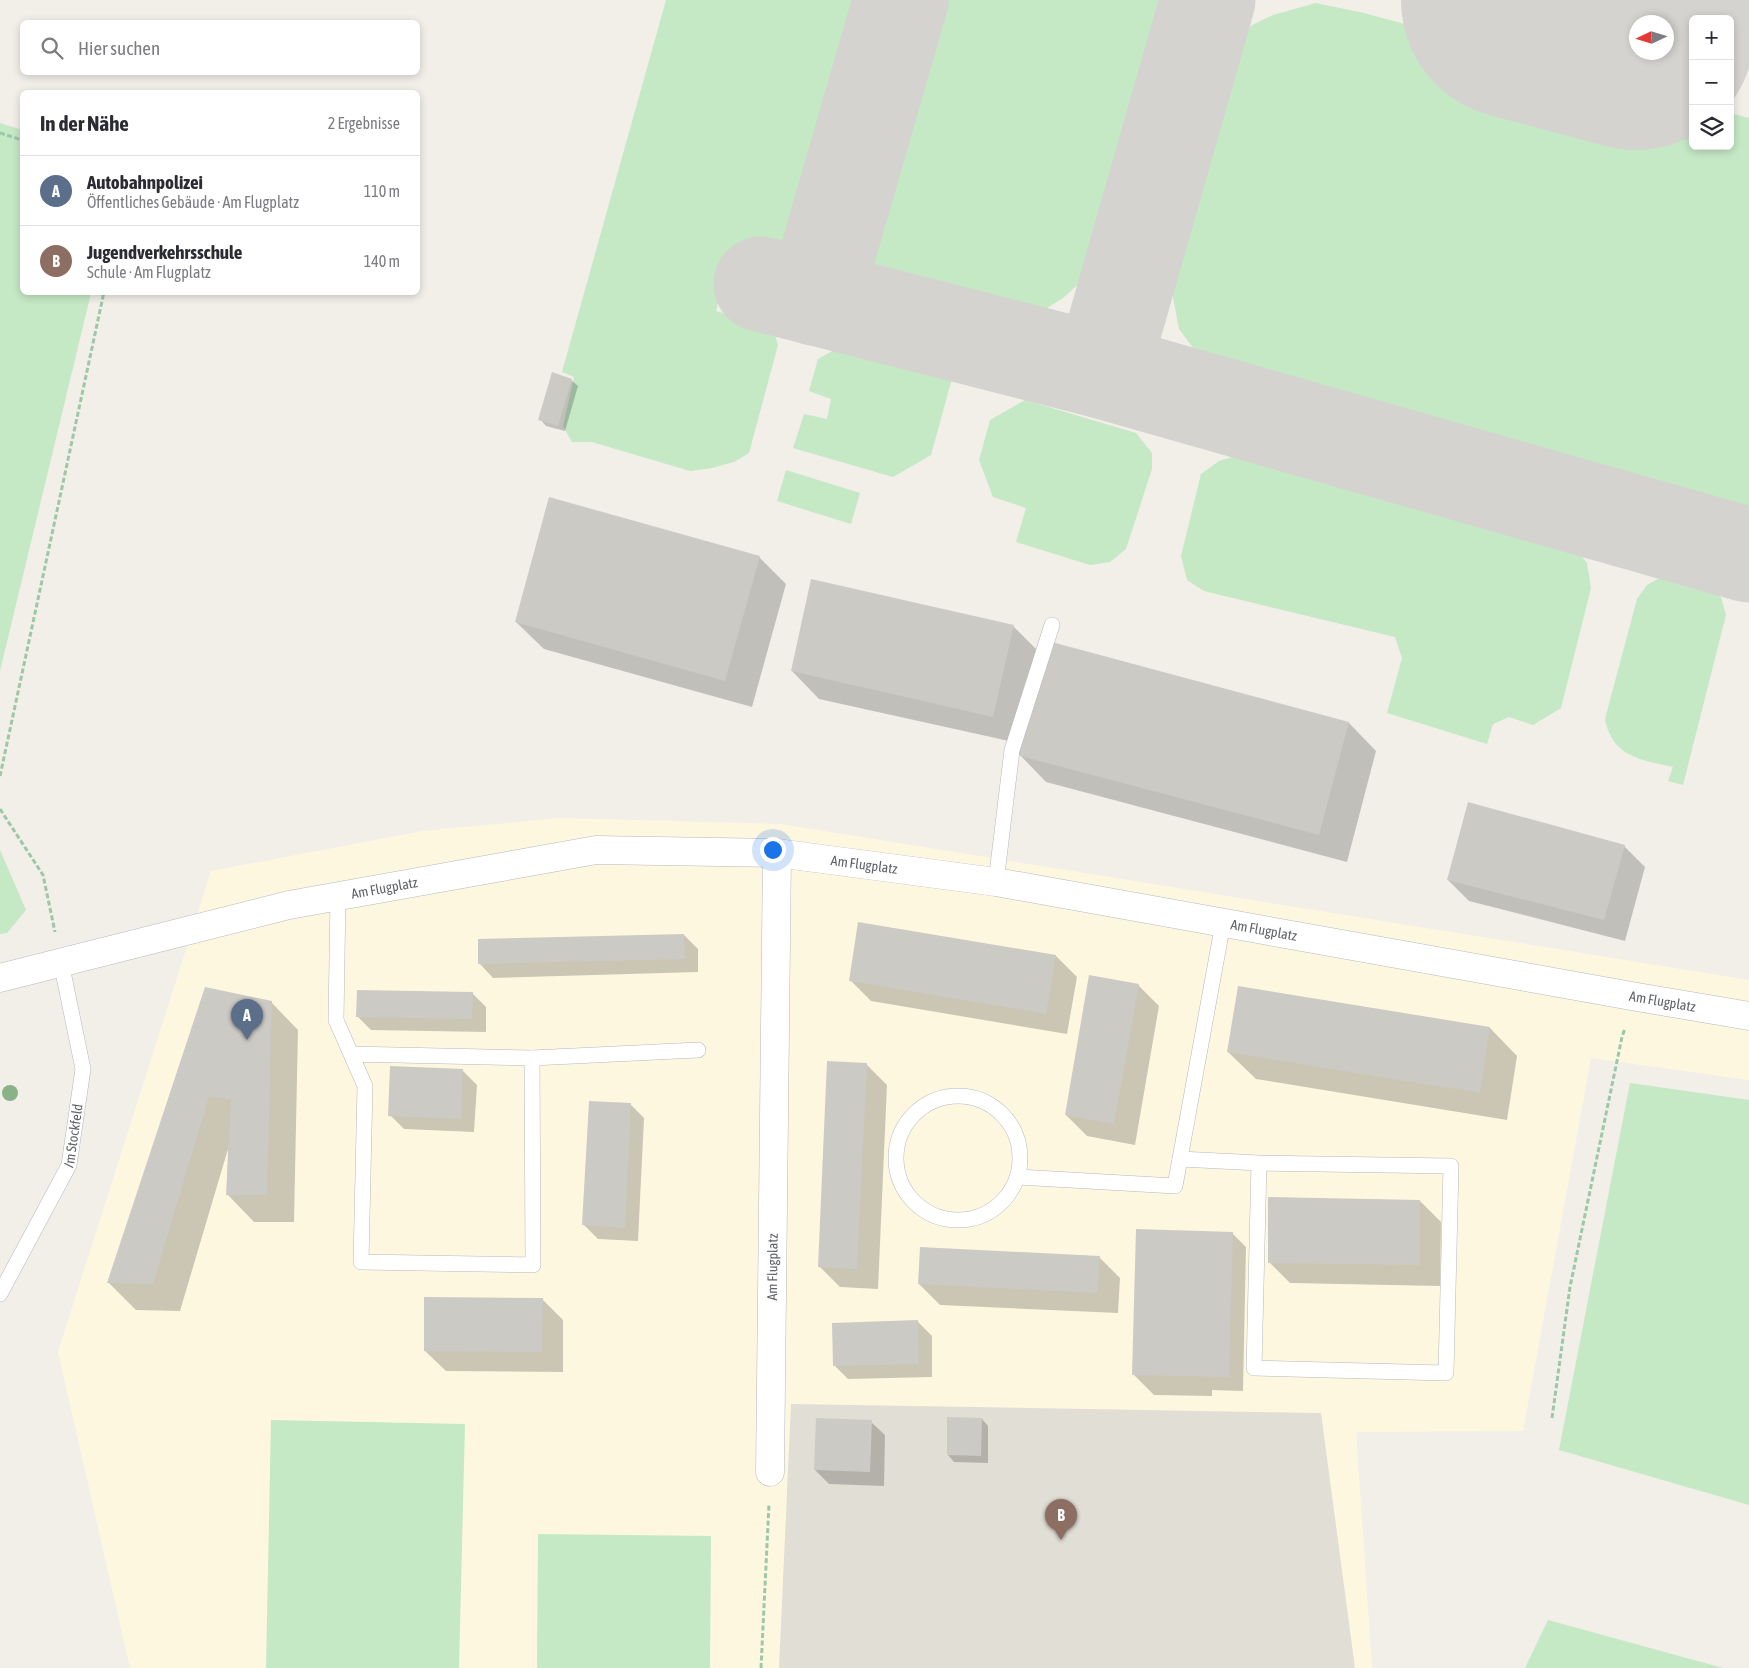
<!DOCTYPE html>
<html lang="de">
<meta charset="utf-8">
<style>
body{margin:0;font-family:"Asap Condensed",sans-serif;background:#f2f2f3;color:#2b2b33}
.controls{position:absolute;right:15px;top:15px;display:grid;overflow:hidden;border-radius:8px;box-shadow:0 2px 8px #0003}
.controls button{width:45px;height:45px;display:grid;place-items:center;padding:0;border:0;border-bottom:1px solid #e1e1e2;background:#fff;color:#2b2b33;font:25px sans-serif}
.compass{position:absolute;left:1629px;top:15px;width:45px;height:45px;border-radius:50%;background:#fff;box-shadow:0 2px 8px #0003;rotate:266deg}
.you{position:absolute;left:772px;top:849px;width:18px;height:18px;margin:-12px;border:4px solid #fff;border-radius:50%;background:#1a73e8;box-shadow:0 0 0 8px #1a73e833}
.badge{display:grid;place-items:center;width:32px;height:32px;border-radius:50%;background:#d93025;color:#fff;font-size:16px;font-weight:700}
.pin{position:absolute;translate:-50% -41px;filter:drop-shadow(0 1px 2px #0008)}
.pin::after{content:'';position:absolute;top:26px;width:18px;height:15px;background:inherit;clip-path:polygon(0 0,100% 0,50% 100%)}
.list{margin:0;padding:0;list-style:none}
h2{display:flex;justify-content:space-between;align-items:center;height:65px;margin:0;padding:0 20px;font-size:21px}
h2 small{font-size:16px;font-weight:400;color:#7c7c81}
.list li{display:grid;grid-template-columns:32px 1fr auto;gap:15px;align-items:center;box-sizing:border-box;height:70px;padding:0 20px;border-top:1px solid #e1e1e2}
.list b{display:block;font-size:19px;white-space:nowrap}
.list p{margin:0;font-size:16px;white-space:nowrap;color:#7c7c81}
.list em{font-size:16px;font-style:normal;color:#7c7c81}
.icon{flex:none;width:28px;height:28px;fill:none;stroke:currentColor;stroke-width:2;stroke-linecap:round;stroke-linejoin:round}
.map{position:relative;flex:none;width:1749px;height:1668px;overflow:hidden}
.search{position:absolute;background:#fff;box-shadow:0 2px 8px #0003;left:20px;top:20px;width:400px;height:55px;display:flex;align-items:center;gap:12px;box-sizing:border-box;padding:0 18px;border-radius:8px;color:#7c7c81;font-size:19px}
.panel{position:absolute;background:#fff;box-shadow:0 2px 8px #0003;left:20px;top:90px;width:400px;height:205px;border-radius:8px}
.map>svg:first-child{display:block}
.commercial{fill:#fef7e0}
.education{fill:#e1ded6}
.green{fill:#c5e8c5}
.shadow{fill:#0003}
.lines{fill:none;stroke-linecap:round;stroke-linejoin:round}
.taxiway{stroke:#d4d3d0;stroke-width:95}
.runway{stroke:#d4d3d0;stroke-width:238}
.building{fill:#cccac5}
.lane-casing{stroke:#b5b8bc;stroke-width:16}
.street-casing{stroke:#b5b8bc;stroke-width:29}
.path{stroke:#9cc7a9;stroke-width:3;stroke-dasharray:5 2.5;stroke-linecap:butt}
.lane{stroke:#fff;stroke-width:15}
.street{stroke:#fff;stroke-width:28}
.tree{fill:#89b387}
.labels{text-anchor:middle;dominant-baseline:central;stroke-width:5;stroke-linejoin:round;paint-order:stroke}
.street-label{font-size:14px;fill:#5f6368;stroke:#fff}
</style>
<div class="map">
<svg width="1749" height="1668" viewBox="0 0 1749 1668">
<rect width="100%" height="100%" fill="#f1efe8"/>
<path class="commercial" d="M559 818 780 824 1749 980V1080L1591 1058 1523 1431 1356 1432 1372 1668H130L58 1352 211 871 423 831Z"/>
<path class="education" d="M791 1404 1321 1413 1355 1668H779Z"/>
<g class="green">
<path d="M666 0H890L809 287 728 265 716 311 772 326 778 345 749 453 734 462 712 468 690 471 592 442H572L563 426 574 377 562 372Z"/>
<path d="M912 0H1183L1181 27 1123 216 1103 262 1063 298 1016 327 958 326 826 293Z"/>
<path d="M1316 3 1364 13 1693 102V146H1730V113L1749 118V538L1228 394 1179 329 1164 249 1201 94 1229 49 1252 25 1273 15Z"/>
<path d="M0 123 22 130V292L91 293 0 671Z"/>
<path d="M845 344 953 375 931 455 893 477 793 448 804 414 827 419 831 399 809 391 818 359Z"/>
<path d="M1025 400 1136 433 1152 453V469L1126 549 1110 562 1090 565 1016 542 1026 508 993 497 979 460 990 420Z"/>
<path d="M1243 454 1570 542 1587 563 1591 588 1561 708 1533 725 1509 717 1493 724 1487 744 1387 713 1402 658 1395 637 1204 591 1187 580 1181 556 1201 474 1219 461Z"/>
<path d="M786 470 860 493 851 524 777 501Z"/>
<path d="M1663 576 1707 588 1721 597 1726 615 1683 785 1668 781 1673 767C1640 760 1612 756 1605 719L1637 599 1647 585Z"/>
<path d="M0 850 26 910 7 933 0 934Z"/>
<path d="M1630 1083 1749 1100V1505L1559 1450Z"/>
<path d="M271 1420 465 1424 459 1668H266Z"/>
<path d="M538 1534 711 1536 710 1668H537Z"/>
<path d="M1548 1620 1723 1668H1525Z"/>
</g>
<g class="shadow">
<path d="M571 380 578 386 565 431 546 426 540 419Z"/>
<path d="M759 557 786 584 752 707 544 649 516 622Z"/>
<path d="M1013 626 1041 654 1349 723 1376 751 1347 862 1046 782 1019 754 1022 744 819 699 792 671Z"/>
<path d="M1624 846 1645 867 1625 941 1469 901 1448 880Z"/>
<path d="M684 935 698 949V972L493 978 480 964Z"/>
<path d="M1056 956 1077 977 1067 1034 871 1001 850 980Z"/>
<path d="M1138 985 1159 1006 1135 1145 1087 1136 1066 1115Z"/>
<path d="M206 988 271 1002 298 1030 294 1222H254L227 1194 228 1149 180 1311 136 1310 109 1283Z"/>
<path d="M1239 988 1490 1028 1517 1056 1507 1120 1256 1079 1228 1052Z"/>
<path d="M472 993 486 1007V1032L371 1030 357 1016Z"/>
<path d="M866 1064 887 1085 878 1289 840 1287 819 1266Z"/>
<path d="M463 1071 477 1085 474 1132 404 1129 390 1115Z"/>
<path d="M630 1104 644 1118 638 1241 598 1239 584 1225Z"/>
<path d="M1420 1201 1441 1222 1440 1286 1290 1283 1269 1262Z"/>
<path d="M1232 1233 1246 1247 1243 1391 1212 1390V1396L1154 1395 1133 1374Z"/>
<path d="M1099 1257 1120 1278 1118 1313 940 1305 919 1284Z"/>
<path d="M542 1299 563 1320V1372L446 1371 425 1351Z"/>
<path d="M918 1322 932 1336V1377L848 1379 834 1365Z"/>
<path d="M982 1419 988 1426V1463L954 1462 948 1455Z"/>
<path d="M871 1422 885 1435 884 1486 829 1484 815 1470Z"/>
</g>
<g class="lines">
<g class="taxiway">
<path d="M761 284 1102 371 1749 555"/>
<path d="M815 298 901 0"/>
<path d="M1102 371 1208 0"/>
</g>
<path class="runway" d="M1520 0 1636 31"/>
</g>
<g class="building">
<path d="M552 372 572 379 558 426 538 420Z"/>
<path d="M549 497 760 556 725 681 515 622Z"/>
<path d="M811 579 1014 625 993 717 791 671Z"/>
<path d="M1048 641 1349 722 1319 835 1017 755Z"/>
<path d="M1468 802 1625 845 1604 920 1447 880Z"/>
<path d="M858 922 1056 955 1046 1014 849 981Z"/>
<path d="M684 934 685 959 478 964V939Z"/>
<path d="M1089 975 1139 984 1114 1124 1065 1115Z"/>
<path d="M1238 986 1490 1027 1480 1093 1227 1052Z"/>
<path d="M205 987 272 1001 267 1195H226L231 1100 209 1096 153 1284 107 1283Z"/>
<path d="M357 990 473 992 472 1019 356 1017Z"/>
<path d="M827 1061 867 1063 857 1269 818 1267Z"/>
<path d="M390 1066 463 1069 461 1119 388 1116Z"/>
<path d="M589 1101 631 1103 625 1228 582 1225Z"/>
<path d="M1268 1197 1420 1200V1265L1268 1263Z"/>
<path d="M1136 1229 1233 1232 1229 1377 1132 1375Z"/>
<path d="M920 1247 1100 1256 1097 1293 918 1284Z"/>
<path d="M424 1297 543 1298 542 1352 424 1351Z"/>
<path d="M918 1320 919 1364 833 1366 832 1323Z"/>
<path d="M947 1417 982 1418 981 1456 947 1455Z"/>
<path d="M816 1418 872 1420 870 1472 814 1470Z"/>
</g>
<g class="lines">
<g class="lane-casing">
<g id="lane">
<path d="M996 882 1012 750 1052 625"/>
<path d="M338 896 336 1020 365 1086 361 1262 533 1265 532 1058 351 1054"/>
<path d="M532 1058 698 1050"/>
<circle cx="958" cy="1158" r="62"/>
<path d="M1180 1159 1259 1163 1451 1166 1446 1373 1254 1368 1259 1163"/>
<path d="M1018 1177 1175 1186 1223 923"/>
<path id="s1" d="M0 1294 69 1165 83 1069 61 962"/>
</g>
</g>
<g class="street-casing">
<g id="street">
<path id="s2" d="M0 978 289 905 596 850 777 853 996 882 1637 997 1749 1016"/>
<path id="s3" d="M770 1472 777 853"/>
</g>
</g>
<g class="path">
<path d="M0 133 22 140"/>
<path d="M0 776 104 292"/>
<path d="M0 809 43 875 55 932"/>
<path d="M1552 1418 1570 1287 1622 1037 1625 1028"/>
<path d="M761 1668 769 1504"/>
</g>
<use href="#lane" class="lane"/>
<use href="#street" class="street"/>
</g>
<circle class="tree" cx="10" cy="1093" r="8"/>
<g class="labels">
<g class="street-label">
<text stroke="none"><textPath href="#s2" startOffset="879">Am Flugplatz</textPath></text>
<text stroke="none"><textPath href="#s2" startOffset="395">Am Flugplatz</textPath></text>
<text stroke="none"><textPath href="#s2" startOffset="1284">Am Flugplatz</textPath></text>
<text stroke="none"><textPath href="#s2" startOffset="1689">Am Flugplatz</textPath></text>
<text stroke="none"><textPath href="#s1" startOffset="176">Im Stockfeld</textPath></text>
<text stroke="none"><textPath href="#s3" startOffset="205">Am Flugplatz</textPath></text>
</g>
</g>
</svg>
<div class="controls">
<button>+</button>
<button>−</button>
<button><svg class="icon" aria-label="layers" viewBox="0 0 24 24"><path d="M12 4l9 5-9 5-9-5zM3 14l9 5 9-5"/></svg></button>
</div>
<svg class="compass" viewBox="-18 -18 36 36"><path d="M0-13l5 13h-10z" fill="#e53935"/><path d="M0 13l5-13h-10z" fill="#7c7c81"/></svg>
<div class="you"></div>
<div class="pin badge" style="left:247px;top:1040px;background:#5c6f8a">A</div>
<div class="pin badge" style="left:1061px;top:1540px;background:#8d6e63">B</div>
<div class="search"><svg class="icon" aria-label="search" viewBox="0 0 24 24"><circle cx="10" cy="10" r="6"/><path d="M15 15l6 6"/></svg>Hier suchen</div>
<section class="panel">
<h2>In der Nähe<small>2 Ergebnisse</small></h2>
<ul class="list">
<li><span class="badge" style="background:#5c6f8a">A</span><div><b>Autobahnpolizei</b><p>Öffentliches Gebäude · Am Flugplatz</p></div><em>110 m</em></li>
<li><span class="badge" style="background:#8d6e63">B</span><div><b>Jugendverkehrsschule</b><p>Schule · Am Flugplatz</p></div><em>140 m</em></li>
</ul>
</section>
</div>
